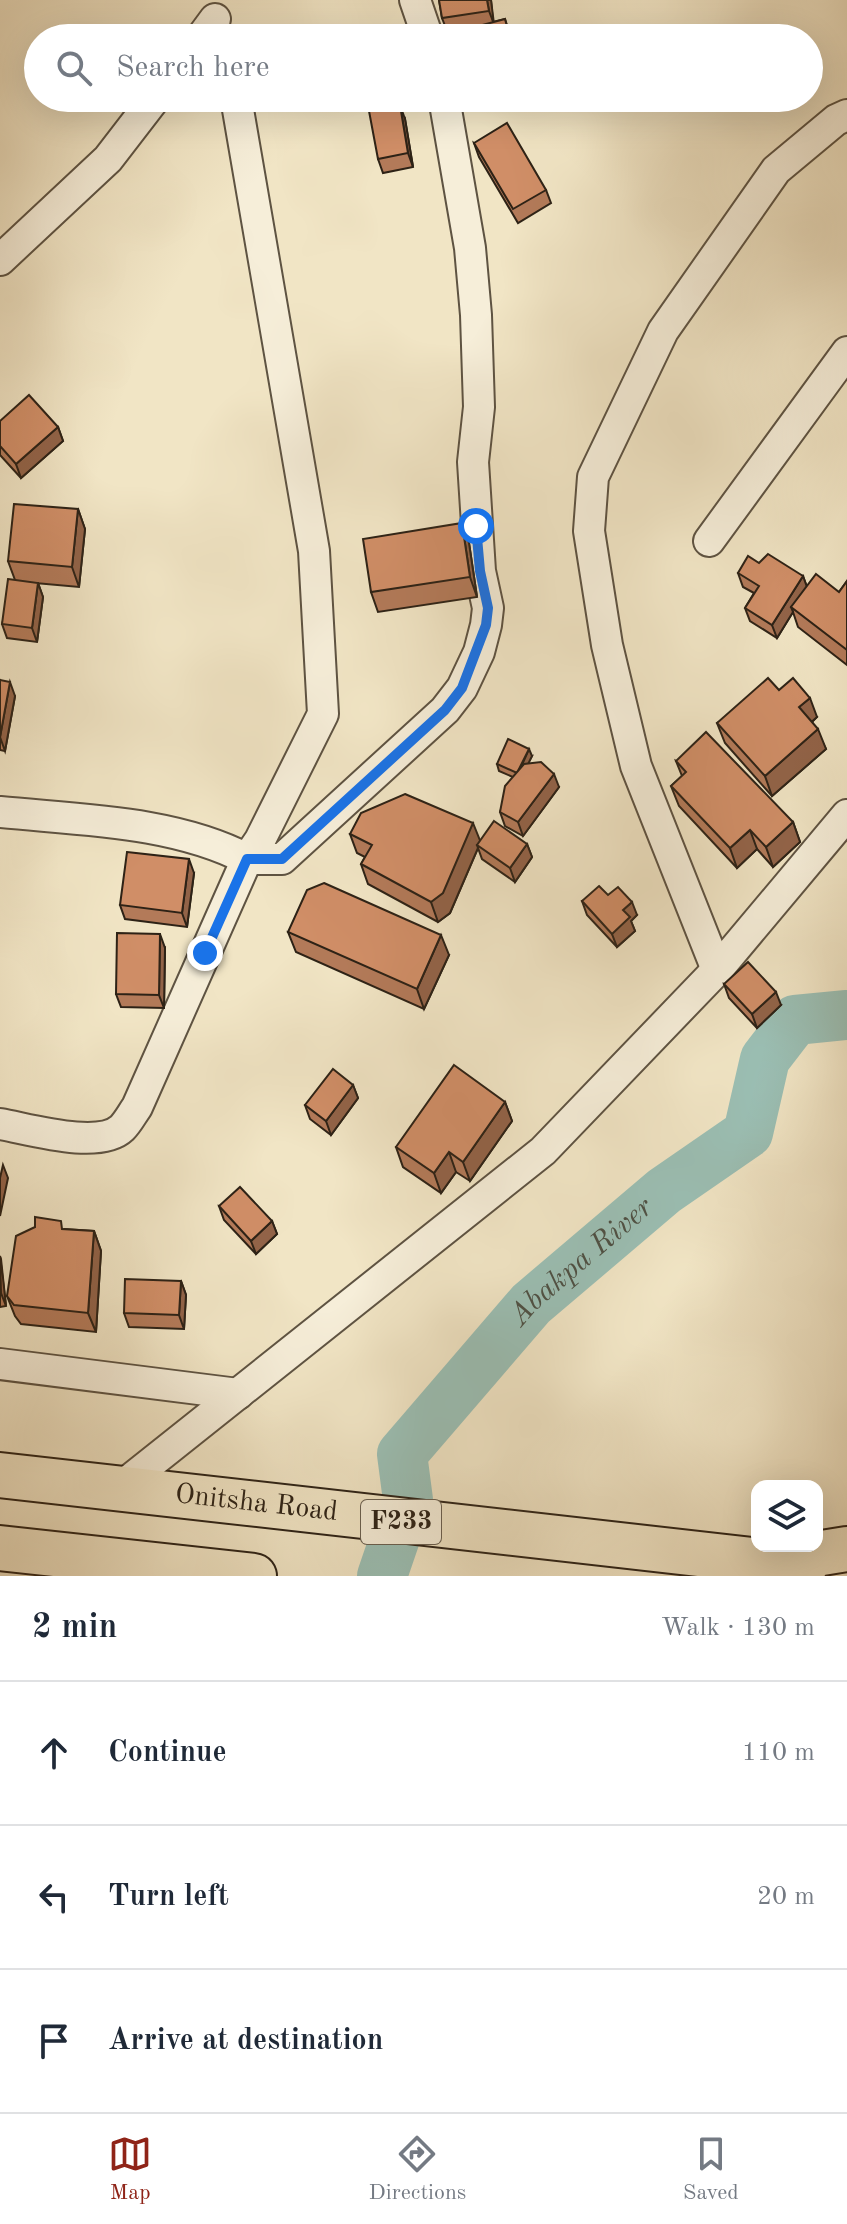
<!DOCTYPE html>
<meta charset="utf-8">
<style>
body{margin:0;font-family:"Old Standard TT",serif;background:#f2f2f3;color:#1f2937}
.controls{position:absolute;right:24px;bottom:24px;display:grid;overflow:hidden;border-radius:16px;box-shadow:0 8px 32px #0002}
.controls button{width:72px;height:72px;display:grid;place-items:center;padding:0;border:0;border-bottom:2px solid #e0e1e3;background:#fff;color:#1f2937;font:40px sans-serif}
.stop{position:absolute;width:24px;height:24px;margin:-18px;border:6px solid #1a73e8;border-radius:50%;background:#fff}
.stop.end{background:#1a73e8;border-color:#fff;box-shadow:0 2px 8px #0008}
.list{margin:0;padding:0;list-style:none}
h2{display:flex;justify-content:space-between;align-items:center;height:104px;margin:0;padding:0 32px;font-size:34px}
h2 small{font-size:26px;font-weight:400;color:#747a83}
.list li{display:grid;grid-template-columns:52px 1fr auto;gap:24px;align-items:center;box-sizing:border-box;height:144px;padding:0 32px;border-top:2px solid #e0e1e3}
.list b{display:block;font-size:30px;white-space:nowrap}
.list em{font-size:26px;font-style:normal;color:#747a83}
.icon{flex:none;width:44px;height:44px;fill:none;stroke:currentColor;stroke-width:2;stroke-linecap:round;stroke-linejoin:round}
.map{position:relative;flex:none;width:847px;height:1576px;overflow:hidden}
.search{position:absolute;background:#fff;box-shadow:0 8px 32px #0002;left:24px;right:24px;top:24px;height:88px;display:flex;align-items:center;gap:20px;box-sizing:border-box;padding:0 28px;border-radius:44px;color:#747a83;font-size:30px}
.sheet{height:536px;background:#fff}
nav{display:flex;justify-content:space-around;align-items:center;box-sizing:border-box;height:112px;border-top:2px solid #e0e1e3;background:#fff;font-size:22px;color:#747a83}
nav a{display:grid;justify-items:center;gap:4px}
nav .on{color:#8f2418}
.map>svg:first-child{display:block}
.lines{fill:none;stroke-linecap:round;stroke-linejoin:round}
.river{stroke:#9bbfb4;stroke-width:50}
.street-casing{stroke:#5e5342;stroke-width:34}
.primary-casing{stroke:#2d2216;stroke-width:48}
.highway-casing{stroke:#2d2216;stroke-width:48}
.street{stroke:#f6eed9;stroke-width:30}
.primary{stroke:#f1e5c5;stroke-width:44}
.highway{stroke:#f1e5c5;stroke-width:44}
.wall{fill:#b37a59;stroke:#2d2216;stroke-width:2}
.shaded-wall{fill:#926348;stroke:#2d2216;stroke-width:2}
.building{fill:#d08e67;stroke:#2d2216;stroke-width:2}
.route{stroke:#1a73e8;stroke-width:10}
.labels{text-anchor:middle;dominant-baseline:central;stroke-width:6;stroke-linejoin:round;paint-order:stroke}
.shield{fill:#f6eed9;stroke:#695f50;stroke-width:2}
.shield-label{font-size:26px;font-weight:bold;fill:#2d2216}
.street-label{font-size:28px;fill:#2d2216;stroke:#f6eed9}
.water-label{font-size:30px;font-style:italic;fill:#4e5145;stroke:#f6eed9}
</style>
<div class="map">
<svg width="847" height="1576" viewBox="0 0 847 1576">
<rect width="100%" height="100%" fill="#f1e5c5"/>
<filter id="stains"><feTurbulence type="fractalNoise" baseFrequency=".0025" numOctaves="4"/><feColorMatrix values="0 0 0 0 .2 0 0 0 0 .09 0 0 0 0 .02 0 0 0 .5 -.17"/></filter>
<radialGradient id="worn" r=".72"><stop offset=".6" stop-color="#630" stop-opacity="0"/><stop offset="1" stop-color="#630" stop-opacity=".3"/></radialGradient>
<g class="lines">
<path class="river" id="s1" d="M382 1576 408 1500 402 1454 531 1304 664 1191 748 1133 765 1059 795 1020 847 1015"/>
<g class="street-casing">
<g id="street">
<path d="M415 0 428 38"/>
<path d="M201 38 215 19"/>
<path d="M0 260 108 159 155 98"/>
<path d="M709 541 847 352"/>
<path d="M0 812C81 820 174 821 247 859L260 840 323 714 314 551 236 98"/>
<path d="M717 970 636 766 607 645 589 531 593 477 663 331 776 170 836 120 847 115"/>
<path d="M0 1124C29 1129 99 1150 122 1128 128 1122 132 1114 137 1107L247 859H282L445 710 462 688 479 652 486 625 488 608 480 571 473 462 479 407 476 315 470 248 444 98"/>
<path d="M0 1364 238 1394"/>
<path d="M117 1490 543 1151 717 970 847 815"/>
</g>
</g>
<g class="primary-casing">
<g id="primary">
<path id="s2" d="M0 1475 805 1566"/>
<path d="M0 1548 254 1576"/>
</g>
</g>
<g class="highway-casing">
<path id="highway" d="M766 1562 847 1549"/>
</g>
<use href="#street" class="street"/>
<use href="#primary" class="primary"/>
<use href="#highway" class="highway"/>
</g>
<g class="wall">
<path d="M439 0H491L493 22 505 19 511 38H437L475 27 447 31 442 18Z"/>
<path d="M405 119 413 167 383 173 378 159Z"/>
<path d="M474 143 546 190 551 203 518 223 479 157Z"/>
<path d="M0 421 58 427 63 441 21 478 0 455Z"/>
<path d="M78 509 85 529 79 587 35 583H38L43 597 37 642 7 638 2 624 15 580 8 561Z"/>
<path d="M469 543 477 597 378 612 371 592Z"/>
<path d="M759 563 803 576 807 587 839 592 847 581V665L798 627 793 612 777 638 750 621 745 608 754 593 743 587 738 573Z"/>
<path d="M0 680 15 696 5 751 0 750Z"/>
<path d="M779 690 817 717 812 722 826 749 772 796 725 743 717 723Z"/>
<path d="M532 756 528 763 559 787 523 836 505 826 500 812 513 777 499 771 497 764Z"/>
<path d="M676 761 793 822 800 842 773 867 757 849 737 868 679 806 671 786 682 776Z"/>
<path d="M350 834 527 844 532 857 515 882 482 859 478 848 450 913 438 922 368 884 361 864 365 857 357 853Z"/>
<path d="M194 873 187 927 125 919 120 905Z"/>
<path d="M608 895 637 915 631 921 635 931 617 947 587 915 582 901Z"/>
<path d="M288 932 449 955 424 1009 296 952Z"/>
<path d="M165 948 164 1008 121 1007 116 994Z"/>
<path d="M724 984 781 1005 757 1028 729 998Z"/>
<path d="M353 1085 358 1098 331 1135 310 1119 305 1105Z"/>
<path d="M505 1102 512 1121 470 1181 456 1172 441 1193 403 1167 396 1147Z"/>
<path d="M219 1206 272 1221 277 1234 256 1254 224 1220Z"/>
<path d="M64 1229 94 1231 101 1251 96 1332 21 1324 15 1316 7 1296Z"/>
<path d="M0 1256 6 1306 0 1307Z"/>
<path d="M181 1281 186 1295 184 1329 129 1327 124 1313Z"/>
</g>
<g class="shaded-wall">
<path d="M487 0H491L494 24 489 11Z"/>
<path d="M400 105 405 119 413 167 408 153Z"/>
<path d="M58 427 63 441 21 478 16 464Z"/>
<path d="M78 509 85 529 79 587 72 567Z"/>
<path d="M462 523 469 543 477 597 470 577Z"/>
<path d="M803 576 808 590 791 607 793 612 777 638 772 625Z"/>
<path d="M38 583 43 597 37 642 32 628Z"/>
<path d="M10 682 15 696 5 751 0 737Z"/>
<path d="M810 698 817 717 806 727 799 707Z"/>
<path d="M818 729 826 749 772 796 765 776Z"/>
<path d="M529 749 532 756 520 781 518 774Z"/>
<path d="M554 774 559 787 523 836 518 822Z"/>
<path d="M793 822 800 842 773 867 766 847Z"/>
<path d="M473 823 481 843 477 845 478 848 450 913 438 922 431 902Z"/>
<path d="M750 830 757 849 737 868 730 848Z"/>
<path d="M527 844 532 857 515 882 510 868Z"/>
<path d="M189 859 194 873 187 927 182 913Z"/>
<path d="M632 902 637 915 631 921 635 931 617 947 612 934 623 910Z"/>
<path d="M160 934 165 948 164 1008 159 995Z"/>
<path d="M441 935 449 955 424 1009 417 989Z"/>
<path d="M776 992 781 1005 757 1028 752 1014Z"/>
<path d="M353 1085 358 1098 331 1135 326 1121Z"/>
<path d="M505 1102 512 1121 470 1181 463 1162Z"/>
<path d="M449 1152 456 1172 441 1193 434 1173Z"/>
<path d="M3 1165 8 1178 0 1216V1178Z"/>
<path d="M272 1221 277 1234 256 1254 251 1241Z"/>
<path d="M94 1231 101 1251 96 1332 88 1313Z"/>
<path d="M0 1256 1 1259 6 1306 1 1293Z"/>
<path d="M181 1281 186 1295 184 1329 179 1315Z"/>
</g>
<g class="building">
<path d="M439 0H487L489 11 442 18Z"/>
<path d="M505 19 510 38H437V37Z"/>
<path d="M400 105 408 153 378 159 369 111Z"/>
<path d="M507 123 546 190 513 209 474 143Z"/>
<path d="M29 395 58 427 16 464 0 446V421Z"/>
<path d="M14 504 78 509 72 567 8 561Z"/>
<path d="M462 523 470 577 371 592 363 539Z"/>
<path d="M768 554 803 576 772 625 745 608 759 586 738 573 748 556 759 563Z"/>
<path d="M816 574 839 592 847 581V650L791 607Z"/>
<path d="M8 579 38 583 32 628 2 624Z"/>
<path d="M768 678 779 690 793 678 810 698 799 707 818 729 765 776 717 723Z"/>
<path d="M0 680 10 682 0 737Z"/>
<path d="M706 732 793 822 766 847 750 830 730 848 671 786 686 772 676 761Z"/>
<path d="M508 739 529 749 517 773 497 764Z"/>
<path d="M541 762 554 774 518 822 500 812 505 786 524 764Z"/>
<path d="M405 794 473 823 443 893 431 902 361 864 372 845 350 834 361 813Z"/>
<path d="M494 821 527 844 510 868 477 845Z"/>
<path d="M127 852 189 859 182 913 120 905Z"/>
<path d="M324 883 441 935 417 989 288 932 307 890Z"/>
<path d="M599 886 608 895 618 887 632 902 623 910 630 917 612 934 582 901Z"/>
<path d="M117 933 160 934 159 995 116 994Z"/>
<path d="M748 962 776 992 752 1014 724 984Z"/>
<path d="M454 1065 505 1102 463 1162 449 1152 434 1173 396 1147Z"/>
<path d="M333 1069 353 1085 326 1121 305 1105Z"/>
<path d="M240 1187 272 1221 251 1241 219 1206Z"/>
<path d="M35 1217 61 1221 62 1229 94 1231 88 1313 14 1305 7 1296 16 1236 35 1227Z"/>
<path d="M125 1279 181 1281 179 1315 124 1313Z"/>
</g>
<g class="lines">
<path class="route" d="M205 953 247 859H282L445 710 462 688 486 625 488 608 480 571 476 526"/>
</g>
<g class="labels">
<rect class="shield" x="361" y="1500" width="80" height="44" rx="6"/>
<g class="shield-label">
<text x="401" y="1522">F233</text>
</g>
<g class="street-label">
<text stroke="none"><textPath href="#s2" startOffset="258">Onitsha Road</textPath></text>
</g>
<g class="water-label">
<text stroke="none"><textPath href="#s1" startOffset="390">Abakpa River</textPath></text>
</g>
</g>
<rect width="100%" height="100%" filter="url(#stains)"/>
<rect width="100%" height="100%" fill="url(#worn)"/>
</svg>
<div class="controls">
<button><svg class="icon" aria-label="layers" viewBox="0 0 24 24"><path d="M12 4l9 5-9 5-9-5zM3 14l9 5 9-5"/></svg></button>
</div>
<div class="stop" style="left:476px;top:526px"></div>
<div class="stop end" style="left:205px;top:953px"></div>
<div class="search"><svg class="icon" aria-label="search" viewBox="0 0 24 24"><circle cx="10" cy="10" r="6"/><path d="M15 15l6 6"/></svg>Search here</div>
</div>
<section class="sheet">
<h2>2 min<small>Walk · 130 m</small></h2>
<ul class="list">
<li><svg class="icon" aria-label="ahead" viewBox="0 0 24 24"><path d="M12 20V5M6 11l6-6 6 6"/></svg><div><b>Continue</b></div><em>110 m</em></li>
<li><svg class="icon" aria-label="left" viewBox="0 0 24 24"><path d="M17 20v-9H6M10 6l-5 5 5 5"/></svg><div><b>Turn left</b></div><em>20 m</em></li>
<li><svg class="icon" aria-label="arrive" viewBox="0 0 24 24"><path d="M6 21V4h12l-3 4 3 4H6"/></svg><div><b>Arrive at destination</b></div></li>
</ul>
</section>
<nav>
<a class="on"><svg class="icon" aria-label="map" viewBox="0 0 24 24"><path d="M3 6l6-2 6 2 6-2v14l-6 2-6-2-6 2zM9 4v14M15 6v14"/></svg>Map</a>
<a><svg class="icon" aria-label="directions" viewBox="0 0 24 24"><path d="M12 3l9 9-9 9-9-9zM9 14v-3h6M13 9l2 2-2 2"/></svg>Directions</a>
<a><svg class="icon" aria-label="saved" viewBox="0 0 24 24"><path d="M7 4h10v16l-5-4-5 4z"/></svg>Saved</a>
</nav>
